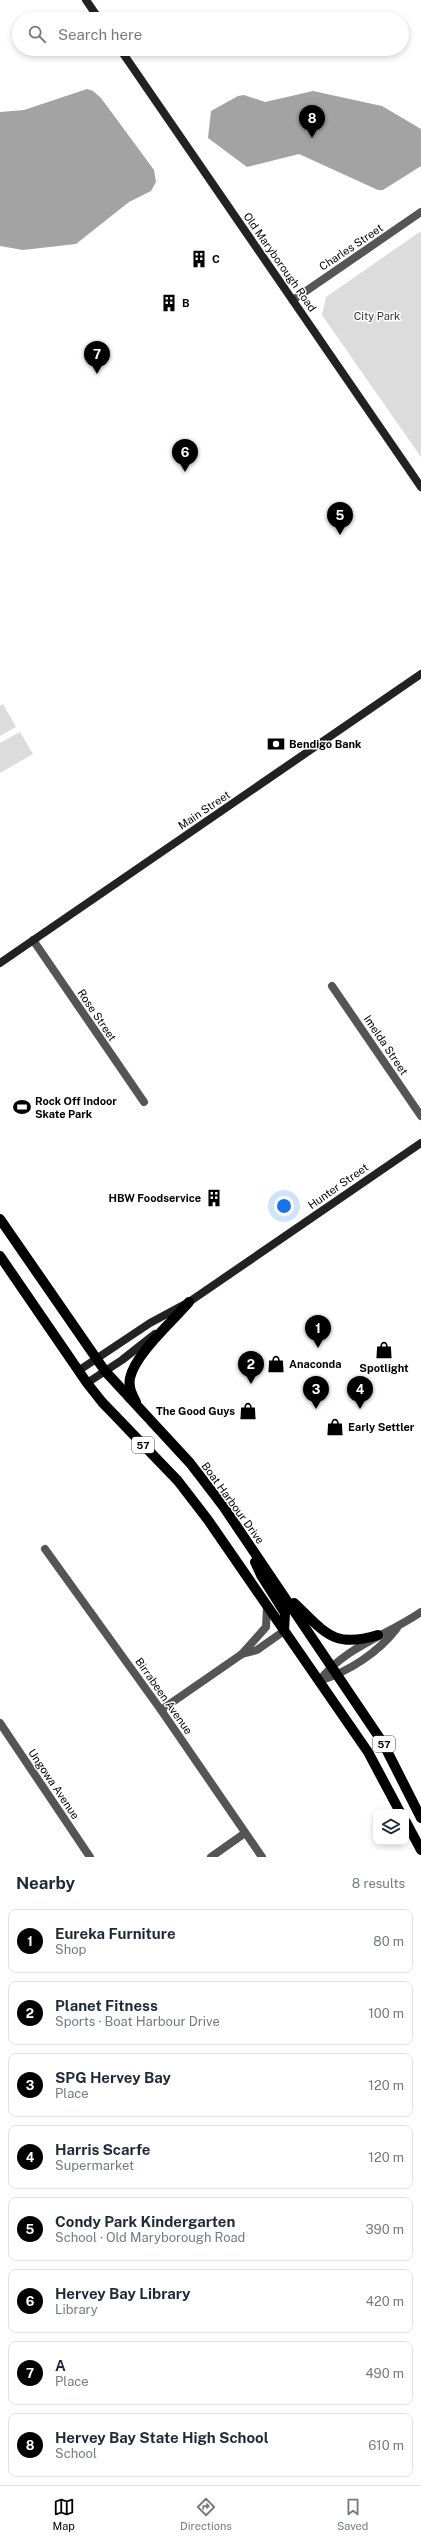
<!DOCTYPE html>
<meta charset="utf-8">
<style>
body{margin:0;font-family:"Public Sans",sans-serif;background:#f2f2f3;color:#1f2937}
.controls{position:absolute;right:12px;bottom:12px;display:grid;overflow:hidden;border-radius:8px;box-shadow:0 2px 6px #0003}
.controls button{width:36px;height:36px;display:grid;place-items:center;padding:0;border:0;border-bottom:1px solid #e0e1e3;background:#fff;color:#1f2937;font:20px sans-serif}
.you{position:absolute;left:284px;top:1206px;width:14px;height:14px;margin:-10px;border:3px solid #fff;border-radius:50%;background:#1a73e8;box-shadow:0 0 0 6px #1a73e833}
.badge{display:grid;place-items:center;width:26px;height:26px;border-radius:50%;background:#000;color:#fff;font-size:13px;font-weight:700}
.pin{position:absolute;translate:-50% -33px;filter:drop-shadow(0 1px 2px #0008)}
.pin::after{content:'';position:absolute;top:21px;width:14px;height:12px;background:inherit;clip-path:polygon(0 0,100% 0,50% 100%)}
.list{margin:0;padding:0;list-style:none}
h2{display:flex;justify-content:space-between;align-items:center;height:52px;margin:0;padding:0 16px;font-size:17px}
h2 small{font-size:13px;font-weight:400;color:#747a83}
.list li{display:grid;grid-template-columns:26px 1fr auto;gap:12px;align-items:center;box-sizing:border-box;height:64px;margin:0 8px 8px;padding:0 8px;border:1px solid #e0e1e3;border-radius:8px}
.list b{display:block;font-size:15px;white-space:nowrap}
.list p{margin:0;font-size:13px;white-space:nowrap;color:#747a83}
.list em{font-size:13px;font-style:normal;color:#747a83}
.icon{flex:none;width:22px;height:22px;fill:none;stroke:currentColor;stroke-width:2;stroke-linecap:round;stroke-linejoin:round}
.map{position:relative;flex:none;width:421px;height:1857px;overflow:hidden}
.search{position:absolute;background:#fff;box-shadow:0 2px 6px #0003;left:12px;right:12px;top:12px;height:44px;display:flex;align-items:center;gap:10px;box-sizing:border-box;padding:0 14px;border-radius:22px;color:#747a83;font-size:15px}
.sheet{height:628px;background:#fff}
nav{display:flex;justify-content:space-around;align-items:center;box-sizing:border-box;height:56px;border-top:1px solid #e0e1e3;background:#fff;font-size:11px;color:#747a83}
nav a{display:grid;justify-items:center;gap:2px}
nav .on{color:#000}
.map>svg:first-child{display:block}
.green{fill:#dcdcdc}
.water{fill:#a3a3a3}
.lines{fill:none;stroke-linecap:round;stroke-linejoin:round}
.street{stroke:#555;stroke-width:8}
.secondary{stroke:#222;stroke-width:8}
.primary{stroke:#000;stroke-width:10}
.labels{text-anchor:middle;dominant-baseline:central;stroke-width:3;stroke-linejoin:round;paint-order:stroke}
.shield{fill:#fff;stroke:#4c4c4c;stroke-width:1}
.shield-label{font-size:10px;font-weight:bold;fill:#000}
.street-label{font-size:11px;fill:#000;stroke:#fff}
.poi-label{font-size:11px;font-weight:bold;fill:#000;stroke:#fff;text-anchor:start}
.park-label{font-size:11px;fill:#333;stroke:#fff}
</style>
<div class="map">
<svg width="421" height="1857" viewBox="0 0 421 1857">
<rect width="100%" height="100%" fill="#fff"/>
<g class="green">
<path d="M421 231V457L322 315 326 297Z"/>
<path d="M3 704 16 727 0 736V706Z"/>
<path d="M20 732 33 754 0 773V743Z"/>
</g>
<g class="water">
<path d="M87 89 93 91 101 98 154 170 156 182 151 191 129 202 76 244 23 250 0 246V112L24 110Z"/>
<path d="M313 91 382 106 421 129V166L383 190H378L299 154 247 167 208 138 211 111 238 96 244 95 265 102Z"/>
</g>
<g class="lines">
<g class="street">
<path d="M293 300 421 212"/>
<path d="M33 940 144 1102"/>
<path d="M332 986 421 1116"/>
<path d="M45 1549 161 1710 262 1857"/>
<path d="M242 1654 257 1650 284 1631"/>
<path d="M319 1681C346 1646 386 1636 421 1612"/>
<path d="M319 1681C348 1672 378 1653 397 1628"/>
<path d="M161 1710 242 1654 266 1627 267 1606"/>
<path d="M0 1723 90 1857"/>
<path d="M211 1857 245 1833"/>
</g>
<g class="secondary">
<path d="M86 0 99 19"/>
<path d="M120 49 421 487"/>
<path d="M0 963 421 674"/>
<path d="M78 1371 150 1323 189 1302 421 1143"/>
<path d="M87 1383 122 1360 155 1334"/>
</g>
<g class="primary">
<path d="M0 1219 105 1371 190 1463 223 1506 383 1743 421 1818"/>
<path d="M0 1256 87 1383 102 1402 178 1481 208 1520 368 1752 400 1812"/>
<path d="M136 1402C132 1394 128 1387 130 1378 135 1354 173 1321 189 1302"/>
<path d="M255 1562 261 1575 285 1613 284 1631"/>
<path d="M294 1603C325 1632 333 1649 378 1635"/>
<path d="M406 1822 421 1850"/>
</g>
</g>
<defs>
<g id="building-bare" transform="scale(1.38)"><path d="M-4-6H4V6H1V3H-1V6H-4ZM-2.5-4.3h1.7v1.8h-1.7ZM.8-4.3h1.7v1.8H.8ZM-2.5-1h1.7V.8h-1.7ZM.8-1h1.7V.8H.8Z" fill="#000" stroke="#fff" stroke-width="2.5" paint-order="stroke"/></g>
<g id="bank-bare" transform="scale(1.38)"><path d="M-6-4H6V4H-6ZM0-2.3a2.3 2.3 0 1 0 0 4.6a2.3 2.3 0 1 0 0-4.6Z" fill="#000" stroke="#fff" stroke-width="2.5" paint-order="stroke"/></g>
<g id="stadium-bare" transform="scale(1.38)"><path d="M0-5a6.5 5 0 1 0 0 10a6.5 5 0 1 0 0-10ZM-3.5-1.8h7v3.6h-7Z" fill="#000" stroke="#fff" stroke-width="2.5" paint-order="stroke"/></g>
<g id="shop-bare" transform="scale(1.38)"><path d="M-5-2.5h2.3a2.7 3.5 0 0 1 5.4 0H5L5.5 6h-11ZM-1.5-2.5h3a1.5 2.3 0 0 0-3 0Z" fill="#000" stroke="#fff" stroke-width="2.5" paint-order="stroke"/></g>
</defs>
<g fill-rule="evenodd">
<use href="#building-bare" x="199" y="259"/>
<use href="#building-bare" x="169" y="303"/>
<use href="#bank-bare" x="276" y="744"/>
<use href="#stadium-bare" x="22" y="1107"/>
<use href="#building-bare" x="214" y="1198"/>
<use href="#shop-bare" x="384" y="1350"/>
<use href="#shop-bare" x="276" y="1364"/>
<use href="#shop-bare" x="248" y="1411"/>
<use href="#shop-bare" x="335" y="1427"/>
</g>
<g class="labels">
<g class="shield">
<rect x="132" y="1437" width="22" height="16" rx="3"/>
<rect x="373" y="1736" width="22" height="16" rx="3"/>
</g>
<g class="shield-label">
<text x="143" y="1445">57</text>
<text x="384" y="1744">57</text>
</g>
<g class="street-label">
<text transform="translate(351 247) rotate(-34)">Charles Street</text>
<text transform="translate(280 262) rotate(55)">Old Maryborough Road</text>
<text transform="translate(204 810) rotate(-34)">Main Street</text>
<text transform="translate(97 1015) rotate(56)">Rose Street</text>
<text transform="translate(386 1045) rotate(56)">Imelda Street</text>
<text transform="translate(338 1186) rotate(-35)">Hunter Street</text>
<text transform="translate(233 1503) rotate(54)">Boat Harbour Drive</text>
<text transform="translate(164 1696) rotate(55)">Birrabeen Avenue</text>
<text transform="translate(54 1784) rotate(56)">Ungowa Avenue</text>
</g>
<g class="poi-label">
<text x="212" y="259">C</text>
<text x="182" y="303">B</text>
<text x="289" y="744">Bendigo Bank</text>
<text x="35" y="1101">Rock Off Indoor<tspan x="35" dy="13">Skate Park</tspan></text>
<text x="201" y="1198" text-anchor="end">HBW Foodservice</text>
<text x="289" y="1364">Anaconda</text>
<text x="384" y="1368" text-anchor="middle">Spotlight</text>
<text x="235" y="1411" text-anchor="end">The Good Guys</text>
<text x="348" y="1427">Early Settler</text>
</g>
<g class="park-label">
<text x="377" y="316">City Park</text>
</g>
</g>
</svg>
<div class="controls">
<button><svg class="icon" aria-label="layers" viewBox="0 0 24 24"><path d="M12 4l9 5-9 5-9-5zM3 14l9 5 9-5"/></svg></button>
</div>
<div class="you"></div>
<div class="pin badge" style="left:318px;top:1348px">1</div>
<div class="pin badge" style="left:251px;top:1384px">2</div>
<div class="pin badge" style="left:316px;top:1409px">3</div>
<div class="pin badge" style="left:360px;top:1409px">4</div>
<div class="pin badge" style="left:340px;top:535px">5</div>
<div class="pin badge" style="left:185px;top:472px">6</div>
<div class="pin badge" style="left:97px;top:374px">7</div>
<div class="pin badge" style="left:312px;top:138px">8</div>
<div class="search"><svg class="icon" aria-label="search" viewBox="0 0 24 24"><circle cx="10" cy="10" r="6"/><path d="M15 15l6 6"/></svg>Search here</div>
</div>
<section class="sheet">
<h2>Nearby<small>8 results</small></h2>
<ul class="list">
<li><span class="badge">1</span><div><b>Eureka Furniture</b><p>Shop</p></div><em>80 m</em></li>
<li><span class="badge">2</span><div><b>Planet Fitness</b><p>Sports · Boat Harbour Drive</p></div><em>100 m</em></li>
<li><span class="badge">3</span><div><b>SPG Hervey Bay</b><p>Place</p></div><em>120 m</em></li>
<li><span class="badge">4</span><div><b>Harris Scarfe</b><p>Supermarket</p></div><em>120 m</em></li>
<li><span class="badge">5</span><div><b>Condy Park Kindergarten</b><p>School · Old Maryborough Road</p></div><em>390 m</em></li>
<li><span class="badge">6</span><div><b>Hervey Bay Library</b><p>Library</p></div><em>420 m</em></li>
<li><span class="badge">7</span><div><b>A</b><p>Place</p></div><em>490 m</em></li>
<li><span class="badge">8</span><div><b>Hervey Bay State High School</b><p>School</p></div><em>610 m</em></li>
</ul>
</section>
<nav>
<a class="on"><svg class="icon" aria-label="map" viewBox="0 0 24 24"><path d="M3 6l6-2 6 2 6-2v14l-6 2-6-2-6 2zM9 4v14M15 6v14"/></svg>Map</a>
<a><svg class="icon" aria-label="directions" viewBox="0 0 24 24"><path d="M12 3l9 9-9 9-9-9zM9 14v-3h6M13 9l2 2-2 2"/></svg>Directions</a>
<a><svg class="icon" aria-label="saved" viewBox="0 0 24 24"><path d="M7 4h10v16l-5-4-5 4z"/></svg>Saved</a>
</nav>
